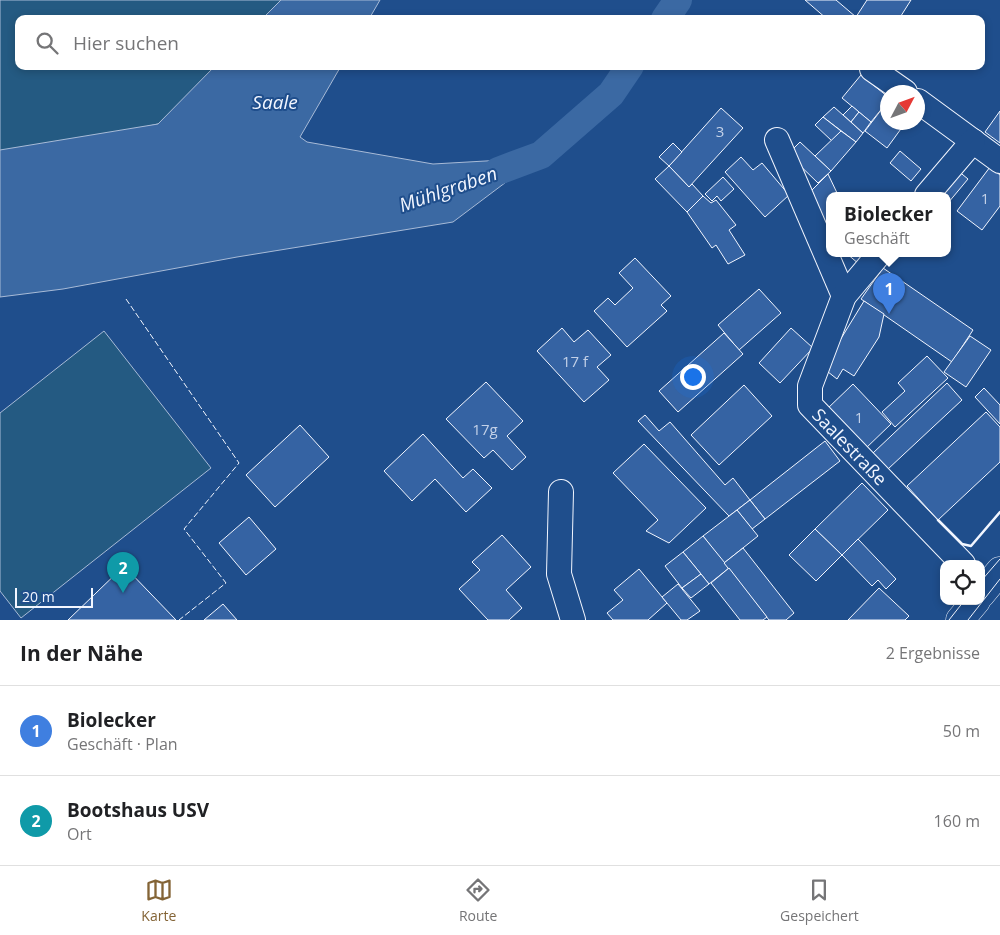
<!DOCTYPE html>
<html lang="de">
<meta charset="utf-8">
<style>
body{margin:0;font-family:"Open Sans",sans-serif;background:#f2f2f2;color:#202124}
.controls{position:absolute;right:15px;bottom:15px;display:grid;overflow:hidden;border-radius:10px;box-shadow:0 2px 8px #0003}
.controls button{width:45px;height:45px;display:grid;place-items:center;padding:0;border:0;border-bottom:1px solid #e0e0e0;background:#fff;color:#202124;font:25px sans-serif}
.compass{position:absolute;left:880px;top:85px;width:45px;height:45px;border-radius:50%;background:#fff;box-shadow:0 2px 8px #0003;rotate:49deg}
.scale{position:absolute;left:15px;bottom:12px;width:78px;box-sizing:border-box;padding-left:5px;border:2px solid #f2f6ff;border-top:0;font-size:14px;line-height:18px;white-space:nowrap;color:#f2f6ff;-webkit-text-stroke:4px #1f4e8c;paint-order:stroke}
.you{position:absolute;left:692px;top:376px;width:18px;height:18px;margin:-12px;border:4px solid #fff;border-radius:50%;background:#1a73e8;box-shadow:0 0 0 8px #1a73e833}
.badge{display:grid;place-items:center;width:32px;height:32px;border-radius:50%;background:#846436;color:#fff;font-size:16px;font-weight:700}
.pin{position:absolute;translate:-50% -41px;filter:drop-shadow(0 1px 2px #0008)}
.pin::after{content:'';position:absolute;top:26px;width:18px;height:15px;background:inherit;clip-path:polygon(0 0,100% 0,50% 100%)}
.popup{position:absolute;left:826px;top:192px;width:125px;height:65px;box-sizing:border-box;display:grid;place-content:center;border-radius:10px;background:#fff;filter:drop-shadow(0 1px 4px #0005);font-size:16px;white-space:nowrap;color:#757577}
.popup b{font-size:19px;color:#202124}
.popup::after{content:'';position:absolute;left:50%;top:100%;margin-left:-10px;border:10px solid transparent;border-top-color:#fff}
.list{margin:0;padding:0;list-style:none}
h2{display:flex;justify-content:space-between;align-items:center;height:65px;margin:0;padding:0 20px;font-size:21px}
h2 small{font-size:16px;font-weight:400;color:#757577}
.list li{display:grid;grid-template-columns:32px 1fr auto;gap:15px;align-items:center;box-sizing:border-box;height:90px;padding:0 20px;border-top:1px solid #e0e0e0}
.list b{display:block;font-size:19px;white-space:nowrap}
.list p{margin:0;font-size:16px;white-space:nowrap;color:#757577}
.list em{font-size:16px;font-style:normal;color:#757577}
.icon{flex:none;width:28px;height:28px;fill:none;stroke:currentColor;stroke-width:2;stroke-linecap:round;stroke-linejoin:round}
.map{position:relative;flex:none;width:1000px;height:620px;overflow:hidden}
.search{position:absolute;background:#fff;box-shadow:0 2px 8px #0003;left:15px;right:15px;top:15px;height:55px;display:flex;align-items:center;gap:12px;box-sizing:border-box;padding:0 18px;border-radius:10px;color:#757577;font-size:19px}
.sheet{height:245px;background:#fff}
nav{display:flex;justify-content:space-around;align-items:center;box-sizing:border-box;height:70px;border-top:1px solid #e0e0e0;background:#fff;font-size:14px;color:#757577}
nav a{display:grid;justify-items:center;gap:2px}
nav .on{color:#846436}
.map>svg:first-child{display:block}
.green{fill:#245a82;stroke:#a8bbd7}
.water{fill:#3b69a3;stroke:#a8bbd7}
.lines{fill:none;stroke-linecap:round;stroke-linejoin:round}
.canal{stroke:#3b69a3;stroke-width:28}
.building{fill:#3563a3;stroke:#f2f6ff}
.street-casing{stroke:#f2f6ff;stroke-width:26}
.secondary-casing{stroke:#f2f6ff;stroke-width:29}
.street{stroke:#1f4e8c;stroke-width:24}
.secondary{stroke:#1f4e8c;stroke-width:28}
.tram{stroke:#f2f6ff;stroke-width:1}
.fence{stroke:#f2f6ff;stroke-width:1;stroke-dasharray:6 2.5;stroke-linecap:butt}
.wall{stroke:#f2f6ff;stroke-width:2.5}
.labels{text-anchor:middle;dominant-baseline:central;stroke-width:4;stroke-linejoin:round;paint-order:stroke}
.number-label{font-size:15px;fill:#c3d1e8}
.street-label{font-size:18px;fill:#f2f6ff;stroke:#1f4e8c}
.water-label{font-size:19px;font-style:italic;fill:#f2f6ff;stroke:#1f4e8c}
</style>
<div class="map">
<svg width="1000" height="620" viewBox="0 0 1000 620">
<rect width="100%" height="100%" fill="#1f4e8c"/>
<g class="green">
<path d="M0 0H307L287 19H19V66H236L158 124 0 159Z"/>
<path d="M104 331 211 468 21 618 0 591V413Z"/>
</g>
<g class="water">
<path d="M281 0H380L369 19H262Z"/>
<path d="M215 66H341L300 137 307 142 433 164 538 158 453 222 237 257 63 289 0 297V150L158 124Z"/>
</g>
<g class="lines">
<g class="canal">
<path d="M665 19 678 0"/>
<path d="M498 171 541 155 611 94 630 66"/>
</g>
</g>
<g class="building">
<path d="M805 0H836L856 17 867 0H911L899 19H827Z"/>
<path d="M861 75 888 97V101L871 122 842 98Z"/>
<path d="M888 101V122H906L887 148 865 131Z"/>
<path d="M852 106 859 112 851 122 843 115Z"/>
<path d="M834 107 863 133 856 142 823 117Z"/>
<path d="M721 108 743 128 689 187 669 166Z"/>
<path d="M1000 111V143L985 132Z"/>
<path d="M859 112 871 122 863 133 851 122Z"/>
<path d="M823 117 841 131 832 141 815 125Z"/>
<path d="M841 131 856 142 831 171 815 156Z"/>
<path d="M800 142 831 171 818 183 788 154Z"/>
<path d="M673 143 682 152 669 166 659 157Z"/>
<path d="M900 151 921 169 911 181 890 163Z"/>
<path d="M741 157 753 170 762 163 789 195 765 217 725 172Z"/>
<path d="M669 166 689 187 692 184 703 196 687 212 655 179Z"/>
<path d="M990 167 1000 175V206L982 230 957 211Z"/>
<path d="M957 170 968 179 948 203V195H938Z"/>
<path d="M828 174 838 195H830V223L827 225 810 192Z"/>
<path d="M723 177 734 189 721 201 717 196 712 201 705 194Z"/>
<path d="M703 196 711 203 716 200 736 225 729 230 745 255 728 264 716 245 712 248 687 212Z"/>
<path d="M846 253H869L859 264Z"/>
<path d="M635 258 671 296 661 305 667 311 627 347 594 311 608 298 615 305 633 288 619 273Z"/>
<path d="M883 268 973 330 952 362 861 299Z"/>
<path d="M759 289 781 313 739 350 718 325Z"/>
<path d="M864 301 884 314 879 337 854 376 843 369 837 379 823 368Z"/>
<path d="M562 328 574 342 588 330 611 355 597 367 609 380 584 402 537 351Z"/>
<path d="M791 328 813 348 780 383 759 363Z"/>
<path d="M724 333 743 354 678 412 659 391Z"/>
<path d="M970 336 991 350 966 387 944 372Z"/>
<path d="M927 356 948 378 895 427 882 412 905 391 898 383Z"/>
<path d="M486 382 523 421 507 436 526 457 512 470 493 450 484 458 446 419Z"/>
<path d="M947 383 962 400 888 469 873 453Z"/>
<path d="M853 384 891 424 864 450 826 410Z"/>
<path d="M744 385 772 416 719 465 691 435Z"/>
<path d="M984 388 1000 405V424L975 397Z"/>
<path d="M986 412 1000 427V462L938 520 907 486Z"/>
<path d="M645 415 659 431 670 422 725 485 733 478 750 500 729 516 638 421Z"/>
<path d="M300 425 329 457 275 507 246 475Z"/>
<path d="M423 434 463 478 473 469 492 488 466 512 435 479 412 501 384 471Z"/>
<path d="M825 441 840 461 765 519 750 500Z"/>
<path d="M644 444 706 508 669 543 646 531 658 520 613 473Z"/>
<path d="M862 483 888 510 842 555 815 529Z"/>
<path d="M750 500 765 519 752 529 737 510Z"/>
<path d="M737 510 758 536 724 563 703 536Z"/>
<path d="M249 517 276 549 246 575 219 543Z"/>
<path d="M815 529 842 555 816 581 789 555Z"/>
<path d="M502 535 531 567 506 590 522 608 509 620H488L459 589 480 570 472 562Z"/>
<path d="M703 536 729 568 709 584 683 552Z"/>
<path d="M858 539 896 579 886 589 878 580 872 586 842 555Z"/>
<path d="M743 548 794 613 786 620H769L724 563Z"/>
<path d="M683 552 701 574 682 588 665 566Z"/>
<path d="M124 566 176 620H68Z"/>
<path d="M729 568 767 617 763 620H740L711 583Z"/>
<path d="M639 569 667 603 648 620H613L607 613 623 600 614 590Z"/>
<path d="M701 574 709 584 691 598 682 588Z"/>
<path d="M678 584 700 611 687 620H681L662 597Z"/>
<path d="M879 588 909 616 905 620H848Z"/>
<path d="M223 604 237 620H204Z"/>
</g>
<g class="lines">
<g class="street-casing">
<g id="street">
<path d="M872 69 905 92"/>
<path d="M918 101 1000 161"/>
<path d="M777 140 844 296"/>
<path d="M927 195 973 141"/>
<path id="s1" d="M880 253 844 296 810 386V405L963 564"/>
<path d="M561 492 559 574 573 620"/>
</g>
</g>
<g class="secondary-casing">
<g id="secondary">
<path d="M981 594 1000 571"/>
<path d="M960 620 976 601"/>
</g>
</g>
<use href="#street" class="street"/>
<use href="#secondary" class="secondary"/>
<g class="tram">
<path d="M981 581 1000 559"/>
<path d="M949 620 964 601"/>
<path d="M968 620 1000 579"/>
</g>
<path class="fence" d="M126 299 239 463 184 529 226 583 179 620"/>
<path class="wall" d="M938 520 962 544 971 546 1000 512"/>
</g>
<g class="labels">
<g class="number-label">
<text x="720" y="131">3</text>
<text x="985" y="198">1</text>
<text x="575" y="361">17 f</text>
<text x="859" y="417">1</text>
<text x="485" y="429">17g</text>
</g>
<g class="street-label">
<text stroke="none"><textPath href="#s1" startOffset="229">Saalestraße</textPath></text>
</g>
<g class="water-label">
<text x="275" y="102">Saale</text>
<text transform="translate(448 189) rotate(-19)">Mühlgraben</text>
</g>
</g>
</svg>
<div class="controls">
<button><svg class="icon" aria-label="locate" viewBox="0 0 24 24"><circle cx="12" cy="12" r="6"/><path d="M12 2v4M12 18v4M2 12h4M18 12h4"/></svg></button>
</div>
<svg class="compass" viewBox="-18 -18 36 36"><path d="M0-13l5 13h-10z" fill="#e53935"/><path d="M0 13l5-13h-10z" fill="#757577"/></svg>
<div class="scale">20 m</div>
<div class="you"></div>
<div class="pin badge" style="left:889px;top:314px;background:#3f7fe0">1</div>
<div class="popup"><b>Biolecker</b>Geschäft</div>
<div class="pin badge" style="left:123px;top:593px;background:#0f9aa8">2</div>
<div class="search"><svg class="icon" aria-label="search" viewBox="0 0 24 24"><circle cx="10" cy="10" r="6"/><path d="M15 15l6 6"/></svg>Hier suchen</div>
</div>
<section class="sheet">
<h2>In der Nähe<small>2 Ergebnisse</small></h2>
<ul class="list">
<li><span class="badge" style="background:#3f7fe0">1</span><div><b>Biolecker</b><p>Geschäft · Plan</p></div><em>50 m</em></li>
<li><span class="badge" style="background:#0f9aa8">2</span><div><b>Bootshaus USV</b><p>Ort</p></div><em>160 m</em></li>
</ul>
</section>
<nav>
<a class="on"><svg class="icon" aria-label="map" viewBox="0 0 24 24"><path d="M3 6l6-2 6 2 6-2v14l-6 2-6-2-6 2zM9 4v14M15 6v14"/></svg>Karte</a>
<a><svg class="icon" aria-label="directions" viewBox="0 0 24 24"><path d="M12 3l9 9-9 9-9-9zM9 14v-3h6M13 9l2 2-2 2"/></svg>Route</a>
<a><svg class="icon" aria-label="saved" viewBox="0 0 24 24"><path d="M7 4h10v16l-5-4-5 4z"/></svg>Gespeichert</a>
</nav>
